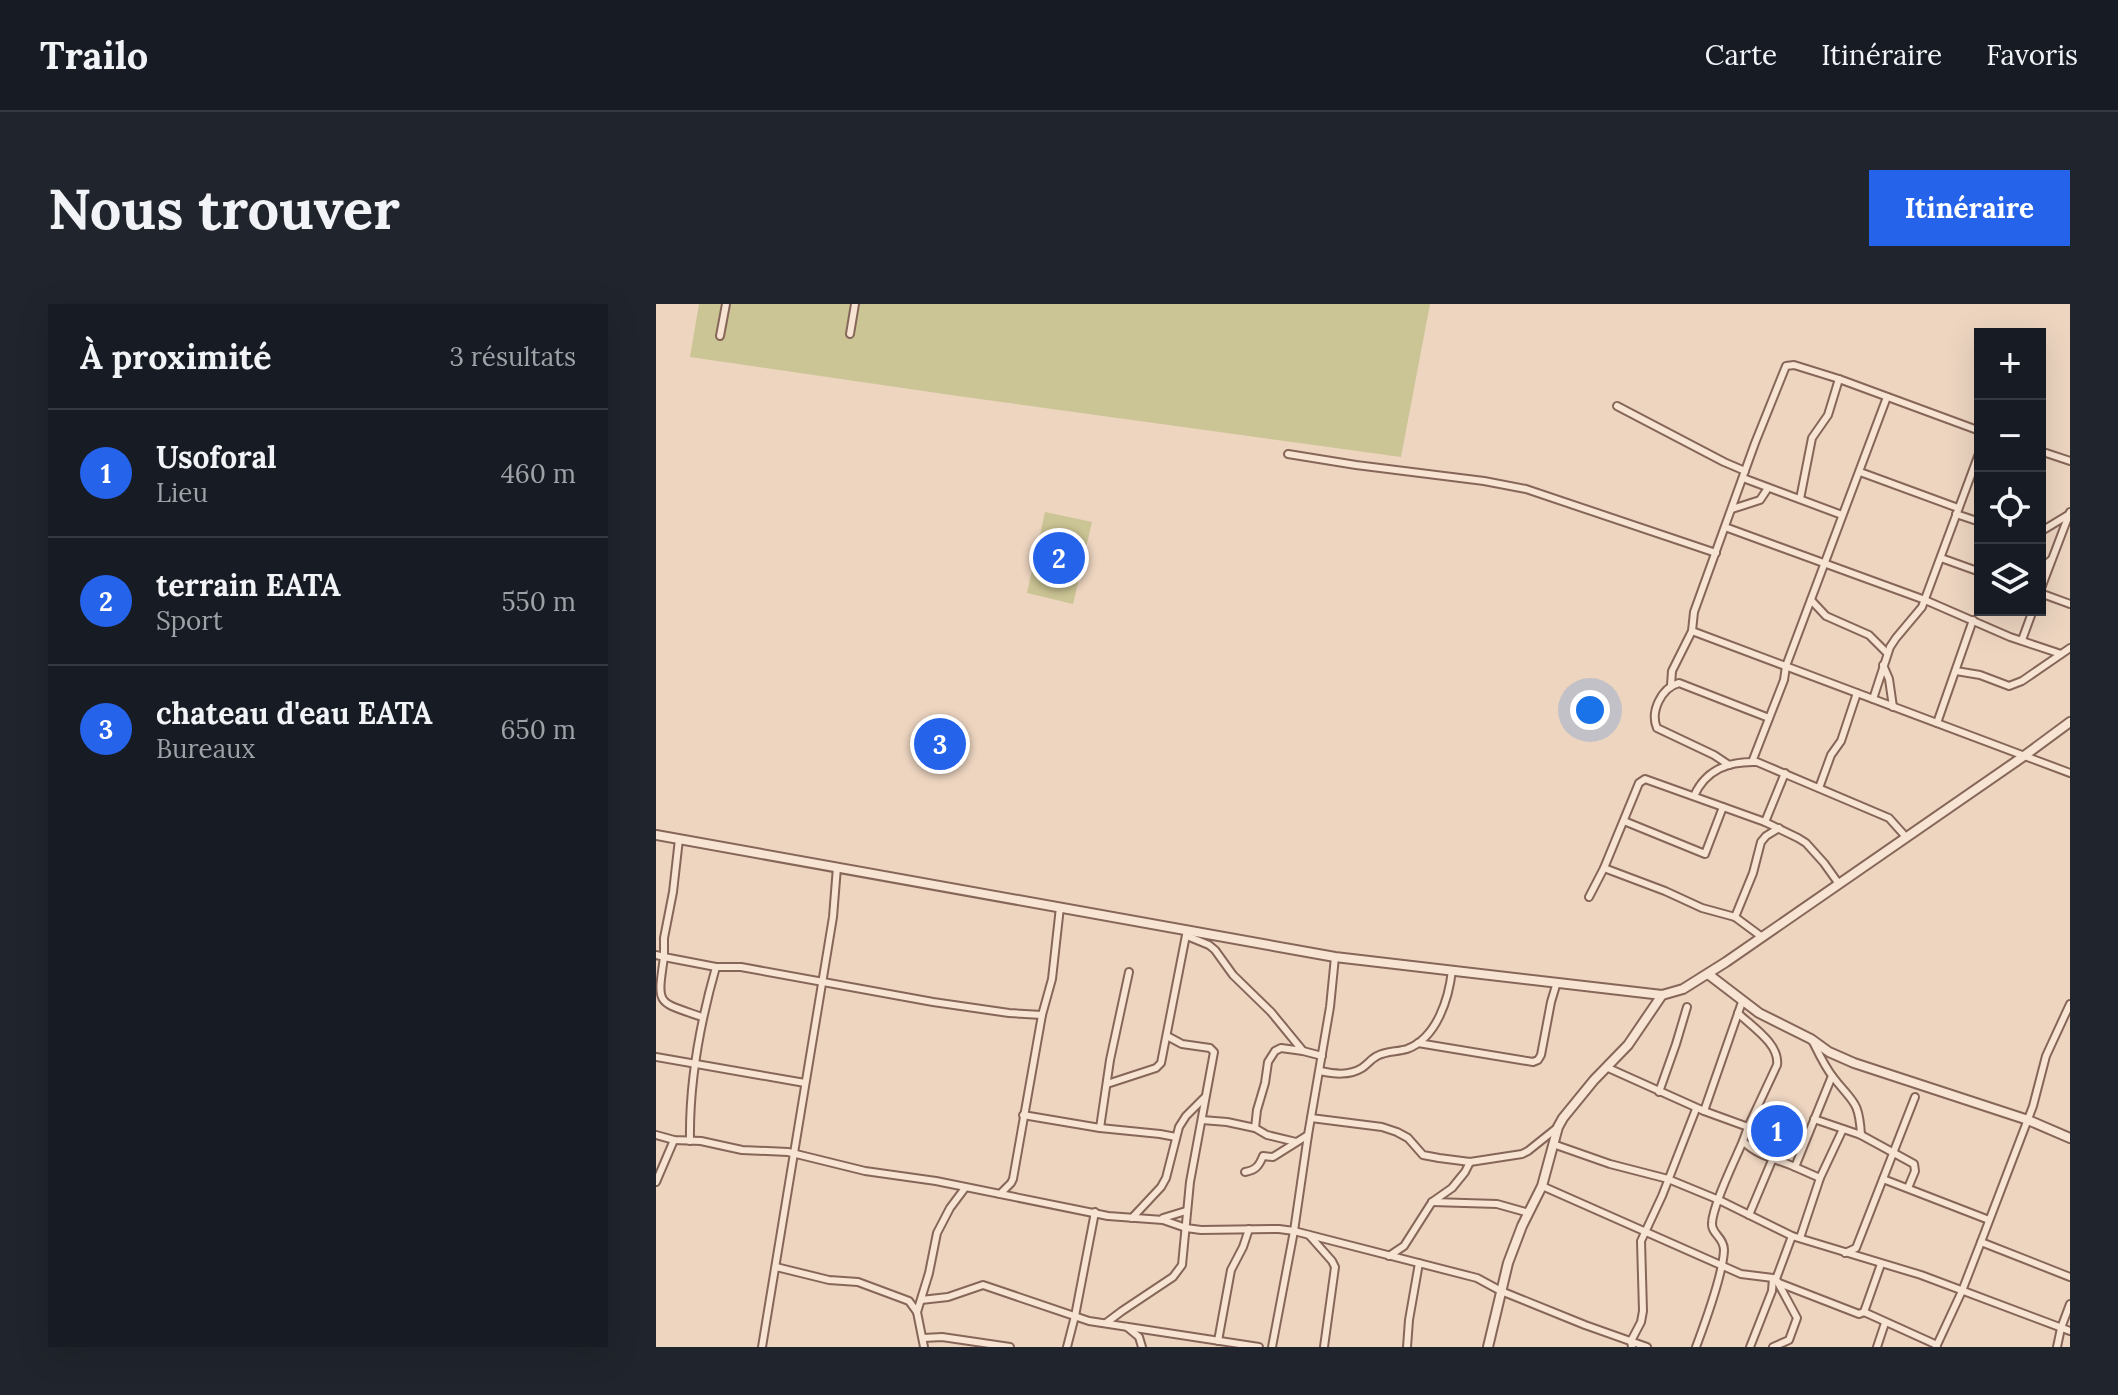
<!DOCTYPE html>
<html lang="fr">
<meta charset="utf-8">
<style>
body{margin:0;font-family:Lora,serif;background:#20242c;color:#f1f3f6}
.controls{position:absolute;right:24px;top:24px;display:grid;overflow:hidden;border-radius:0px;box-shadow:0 8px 32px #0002}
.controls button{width:72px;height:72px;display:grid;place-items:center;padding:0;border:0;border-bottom:2px solid #363941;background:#171b24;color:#f1f3f6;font:40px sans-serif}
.you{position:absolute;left:934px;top:406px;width:28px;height:28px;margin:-20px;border:6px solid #fff;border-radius:50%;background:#1a73e8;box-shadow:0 0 0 12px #1a73e833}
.badge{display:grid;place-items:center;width:52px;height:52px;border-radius:50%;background:#2563eb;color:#fff;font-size:26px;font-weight:700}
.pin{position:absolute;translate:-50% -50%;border:4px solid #fff;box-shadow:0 2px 8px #0006}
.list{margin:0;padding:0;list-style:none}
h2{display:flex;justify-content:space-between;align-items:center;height:104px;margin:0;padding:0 32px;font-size:34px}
h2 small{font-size:26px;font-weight:400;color:#9ea1a6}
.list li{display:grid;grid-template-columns:52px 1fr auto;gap:24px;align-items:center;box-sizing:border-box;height:128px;padding:0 32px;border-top:2px solid #363941}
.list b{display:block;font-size:30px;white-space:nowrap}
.list p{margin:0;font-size:26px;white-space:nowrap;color:#9ea1a6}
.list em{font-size:26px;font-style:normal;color:#9ea1a6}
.icon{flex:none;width:44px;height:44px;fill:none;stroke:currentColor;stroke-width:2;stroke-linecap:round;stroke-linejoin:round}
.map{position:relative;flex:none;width:1414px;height:1043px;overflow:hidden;border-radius:0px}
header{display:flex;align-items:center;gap:48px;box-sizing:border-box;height:112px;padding:0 40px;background:#171b24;border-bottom:2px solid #363941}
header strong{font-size:38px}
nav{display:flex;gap:44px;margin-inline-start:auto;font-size:28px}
.intro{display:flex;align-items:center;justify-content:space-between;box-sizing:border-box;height:192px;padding:0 48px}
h1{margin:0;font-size:56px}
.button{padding:20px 36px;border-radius:0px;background:#2563eb;color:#fff;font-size:28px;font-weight:700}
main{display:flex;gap:48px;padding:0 48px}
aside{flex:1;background:#171b24;border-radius:0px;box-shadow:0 8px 32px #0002}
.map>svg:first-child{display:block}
.green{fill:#cbc494}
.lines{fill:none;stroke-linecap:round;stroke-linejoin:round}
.minor-casing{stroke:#866658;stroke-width:10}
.tertiary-casing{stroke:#866658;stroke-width:12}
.minor{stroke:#f8e4d3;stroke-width:6}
.tertiary{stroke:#f8e4d3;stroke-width:8}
</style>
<header>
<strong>Trailo</strong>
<nav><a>Carte</a><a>Itinéraire</a><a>Favoris</a></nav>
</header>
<div class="intro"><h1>Nous trouver</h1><a class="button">Itinéraire</a></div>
<main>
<aside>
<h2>À proximité<small>3 résultats</small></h2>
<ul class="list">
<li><span class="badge">1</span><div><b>Usoforal</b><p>Lieu</p></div><em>460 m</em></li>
<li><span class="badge">2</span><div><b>terrain EATA</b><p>Sport</p></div><em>550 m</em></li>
<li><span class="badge">3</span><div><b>chateau d'eau EATA</b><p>Bureaux</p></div><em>650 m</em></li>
</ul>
</aside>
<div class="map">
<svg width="1414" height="1043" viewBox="0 0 1414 1043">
<rect width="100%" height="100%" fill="#edd5c0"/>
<g class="green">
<path d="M43 0H774L745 153 302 92 34 53Z"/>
<path d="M389 208 436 218 417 300 371 289Z"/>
</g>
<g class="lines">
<g class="minor-casing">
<g id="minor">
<path d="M194 30 199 0"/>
<path d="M64 32 70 0"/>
<path d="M961 102 1068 158 1089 167"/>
<path d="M1384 147 1414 157"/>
<path d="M632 150 700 161 828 177 870 185 1060 249"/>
<path d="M1204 168 1302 204"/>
<path d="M1087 174 1186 211"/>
<path d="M1144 195 1156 134 1172 111 1183 75"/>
<path d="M1076 205 1104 196 1112 184"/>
<path d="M1300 210 1324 218"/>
<path d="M1069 223 1269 296 1354 333 1405 350"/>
<path d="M1384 228 1412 211"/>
<path d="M1285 254 1324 268"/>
<path d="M1384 265 1395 256"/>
<path d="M1384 287 1414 208"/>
<path d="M1384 289 1414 300"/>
<path d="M1155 296 1170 312 1213 331 1231 349"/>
<path d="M1036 327 1414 469"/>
<path d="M1366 336 1377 306"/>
<path d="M1227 361 1233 375 1237 403"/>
<path d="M1300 367 1324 371 1353 382 1366 377 1414 344"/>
<path d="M1015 381 1016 367 1036 327 1038 308 1099 139 1130 62 1138 61 1183 75 1324 127"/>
<path d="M1217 395 1234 343 1240 334 1266 303 1324 147"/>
<path d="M1281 419 1317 316"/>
<path d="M1096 458 1128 376 1130 362 1231 93"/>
<path d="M1073 461 1058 451 1001 424C994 408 1005 384 1023 379L1113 414"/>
<path d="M1163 484 1175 451 1185 437 1201 389"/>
<path d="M1038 492C1050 465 1073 457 1101 458L1233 514 1250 533"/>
<path d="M968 517 1049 550 1067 503"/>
<path d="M1109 518 1129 469"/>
<path d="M23 535 17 588 8 634V653L60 663H85L277 698 353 709 386 711"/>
<path d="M948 564 1009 587 1046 604 1079 613 1106 633"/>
<path d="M933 593 948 564 983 479 989 475 1109 518 1142 534 1150 539 1168 559 1183 580"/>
<path d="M1079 613 1097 569 1105 538 1110 532 1123 524"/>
<path d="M531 632 553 641 559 646 577 671 615 708 647 747 666 752"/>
<path d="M0 651 8 653C1 702 0 697 46 713"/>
<path d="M1082 709C1095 722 1124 740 1121 761L1092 823"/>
<path d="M1157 738C1163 750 1169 763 1177 773 1197 799 1203 796 1205 831"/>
<path d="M762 739 877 758 882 756 885 751 895 698 901 678"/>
<path d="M0 753 149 779"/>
<path d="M950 763 1048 807 1086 698"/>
<path d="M664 767C678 770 693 772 706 764 712 760 715 755 721 752 730 747 741 748 751 745 781 734 793 694 796 666"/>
<path d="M451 780 500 764 505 759 531 626"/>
<path d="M1003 788 1020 740 1031 703"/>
<path d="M1048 807 1092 823 1087 837C1101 852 1121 855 1139 863"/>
<path d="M367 811 444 824 504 830 520 833"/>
<path d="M655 814 726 823 741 828 752 834 767 851 783 854 814 858 866 850 872 847 902 823"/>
<path d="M1158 815 1205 831 1258 860 1259 867 1252 884"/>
<path d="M546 816 571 818 599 824"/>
<path d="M444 824 454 756 473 668"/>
<path d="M0 831 18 836 45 837 86 846 132 848 209 867 280 877 452 912 507 916 530 924 545 926 623 925 638 927 821 974 845 987 929 1021 991 1043"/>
<path d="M34 837C33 778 44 719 60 663"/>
<path d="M640 838 611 831 599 824 601 806 609 779 612 758 619 747 625 744 647 747"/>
<path d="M897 840 954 860 1012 875 1063 896 1136 932 1265 971 1414 1027"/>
<path d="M589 868C600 866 603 862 607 852L617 853 652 831 674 703 679 653"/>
<path d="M1164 874 1187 825"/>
<path d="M1227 875 1333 916"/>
<path d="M0 878 18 836"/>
<path d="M886 882 1085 970 1117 974 1116 987 1094 1043"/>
<path d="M344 890 355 879 357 875 386 711 396 675 404 603"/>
<path d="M776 898 841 900 873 909"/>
<path d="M1093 911 1117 854"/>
<path d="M476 914 505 883 510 874 523 823 530 812 548 794"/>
<path d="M507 914 530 907"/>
<path d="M653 931 676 957 679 963 668 1043"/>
<path d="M1144 934 1164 874 1139 863 1176 772"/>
<path d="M1325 938 1414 973"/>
<path d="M1189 949 1200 944 1259 793"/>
<path d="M733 952 748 942 776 898 796 884 809 868 814 858"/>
<path d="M1225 960 1208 1008 1281 1041"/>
<path d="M120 963 173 976 202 978 253 997 261 1008 268 1043"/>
<path d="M1123 979 1203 1010 1208 1008"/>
<path d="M265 996 292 993 327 981 433 1017 603 1043"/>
<path d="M261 1008 273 969 281 929 294 904 309 884"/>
<path d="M450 1019 466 1007 517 973 526 961 534 878 558 748 554 744 526 740 511 732"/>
<path d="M471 1023 483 1033 486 1043"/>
<path d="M267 1034 286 1033 354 1043"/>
<path d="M562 1037 575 966 587 943 593 925"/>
<path d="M106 1043 177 613 181 563"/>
<path d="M411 1043 419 1012 439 908"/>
<path d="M616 1043 638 927 652 831"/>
<path d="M751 1043 753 1016 763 959"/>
<path d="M976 1043 975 1037 985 1018 987 1007 985 937 1006 892 1040 805"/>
<path d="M1040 1043C1049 1019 1067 971 1068 946 1068 933 1055 930 1056 919 1057 900 1079 856 1087 837"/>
<path d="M1117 1043 1133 1036 1141 1014 1120 975 1136 932"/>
<path d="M1221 1043 1229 1019"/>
<path d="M1280 1043 1306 987 1325 938 1377 802 1390 752 1414 700"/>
<path d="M1401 1043 1405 1024 1414 1000"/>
</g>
</g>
<g class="tertiary-casing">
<g id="tertiary">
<path d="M0 531 679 653 1006 691 1027 685 1070 658 1368 452 1414 418"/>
<path d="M1052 670 1103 709 1155 735 1173 748 1198 759 1372 816 1414 834"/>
<path d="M832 1043 852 959 866 922 886 882 902 823 907 814 938 776 972 741 1006 691"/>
</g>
</g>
<use href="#minor" class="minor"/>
<use href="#tertiary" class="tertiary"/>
</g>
</svg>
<div class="controls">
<button>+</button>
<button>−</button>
<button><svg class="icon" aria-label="locate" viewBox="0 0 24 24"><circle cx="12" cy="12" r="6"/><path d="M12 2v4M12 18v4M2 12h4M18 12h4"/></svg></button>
<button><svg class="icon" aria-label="layers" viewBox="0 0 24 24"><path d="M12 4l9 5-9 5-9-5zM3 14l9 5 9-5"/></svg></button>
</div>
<div class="you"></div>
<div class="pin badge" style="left:1121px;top:827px">1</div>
<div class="pin badge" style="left:403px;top:254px">2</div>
<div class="pin badge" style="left:284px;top:440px">3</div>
</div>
</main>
